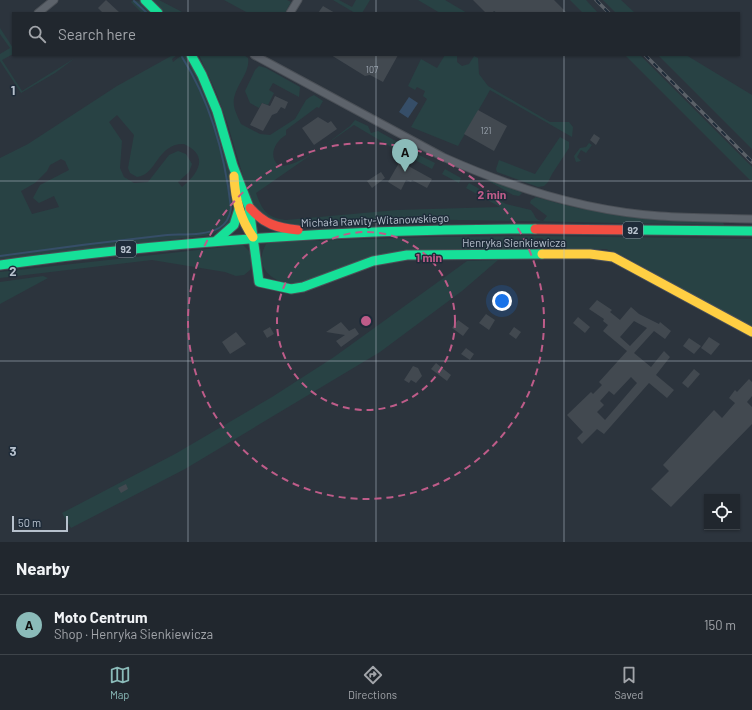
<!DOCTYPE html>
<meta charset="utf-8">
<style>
body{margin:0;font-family:Barlow,sans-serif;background:#292f36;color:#f1f3f6}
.controls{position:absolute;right:12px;bottom:12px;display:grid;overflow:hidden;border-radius:0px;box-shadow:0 1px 3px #0004}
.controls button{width:36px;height:36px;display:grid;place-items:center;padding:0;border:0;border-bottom:1px solid #3e444a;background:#21272e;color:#f1f3f6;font:20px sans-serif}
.scale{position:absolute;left:12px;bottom:10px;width:56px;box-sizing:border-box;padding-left:4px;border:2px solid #b7c1cd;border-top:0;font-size:11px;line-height:14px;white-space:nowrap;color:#b7c1cd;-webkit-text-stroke:3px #1e2b39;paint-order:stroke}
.you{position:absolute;left:502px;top:301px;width:14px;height:14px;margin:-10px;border:3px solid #fff;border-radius:50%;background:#1a73e8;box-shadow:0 0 0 6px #1a73e833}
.badge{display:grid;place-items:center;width:26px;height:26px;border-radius:50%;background:#8bbbb9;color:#111;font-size:13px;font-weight:700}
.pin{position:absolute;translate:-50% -33px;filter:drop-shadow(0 1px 2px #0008)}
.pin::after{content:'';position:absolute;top:21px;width:14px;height:12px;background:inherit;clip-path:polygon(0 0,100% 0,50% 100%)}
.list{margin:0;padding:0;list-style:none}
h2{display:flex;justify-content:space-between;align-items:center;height:52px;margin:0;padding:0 16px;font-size:17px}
h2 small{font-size:13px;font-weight:400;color:#a2a5aa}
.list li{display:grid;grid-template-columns:26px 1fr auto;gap:12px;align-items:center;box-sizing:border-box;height:60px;padding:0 16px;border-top:1px solid #3e444a}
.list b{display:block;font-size:15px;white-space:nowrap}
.list p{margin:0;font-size:13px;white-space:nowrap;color:#a2a5aa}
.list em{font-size:13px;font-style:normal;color:#a2a5aa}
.icon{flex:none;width:22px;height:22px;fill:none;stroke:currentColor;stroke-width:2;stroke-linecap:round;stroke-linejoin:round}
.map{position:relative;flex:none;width:752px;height:542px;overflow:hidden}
.search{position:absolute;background:#21272e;box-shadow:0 1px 3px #0004;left:12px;right:12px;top:12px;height:44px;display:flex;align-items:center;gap:10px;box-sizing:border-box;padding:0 14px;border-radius:0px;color:#a2a5aa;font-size:15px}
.sheet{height:112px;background:#21272e}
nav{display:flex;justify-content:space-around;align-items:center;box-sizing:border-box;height:56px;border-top:1px solid #3e444a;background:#21272e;font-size:11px;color:#a2a5aa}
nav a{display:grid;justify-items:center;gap:2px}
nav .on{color:#8bbbb9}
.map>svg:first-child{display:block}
.green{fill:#284244;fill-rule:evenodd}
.water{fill:#364e68}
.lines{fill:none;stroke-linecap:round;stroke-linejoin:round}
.stream{stroke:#364e68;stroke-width:2}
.building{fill:#424950;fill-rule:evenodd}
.street-casing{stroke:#4b5057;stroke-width:9}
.fast-casing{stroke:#4b5057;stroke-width:11}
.slow-casing{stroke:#4b5057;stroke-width:11}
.jam-casing{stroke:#4b5057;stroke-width:11}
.street{stroke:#5d636b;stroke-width:7}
.fast{stroke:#16e098;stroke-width:9}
.slow{stroke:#ffcf43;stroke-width:9}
.jam{stroke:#f24e42;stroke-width:9}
.rail-casing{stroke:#5b6168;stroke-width:3.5}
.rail{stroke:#1e2b39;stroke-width:2;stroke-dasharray:6;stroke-linecap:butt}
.grid{fill:none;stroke:#b7c1cd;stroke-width:1;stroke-opacity:0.55}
.ring{fill:none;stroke:#be5c89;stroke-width:2;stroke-dasharray:7 5}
.labels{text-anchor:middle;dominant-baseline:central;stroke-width:3;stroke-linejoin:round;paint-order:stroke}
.number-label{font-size:9px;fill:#9aa3ae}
.shield{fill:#1e2b39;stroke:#8994a1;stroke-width:1}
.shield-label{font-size:10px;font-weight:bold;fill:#b7c1cd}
.street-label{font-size:11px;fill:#b7c1cd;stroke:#1e2b39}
.grid-label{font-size:13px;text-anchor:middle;font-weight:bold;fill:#b7c1cd;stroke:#1e2b39;stroke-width:3;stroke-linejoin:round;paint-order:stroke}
.centre{fill:#be5c89;stroke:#1e2b39;stroke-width:2}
.ring-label{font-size:12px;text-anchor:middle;font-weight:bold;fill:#be5c89;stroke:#1e2b39;stroke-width:3;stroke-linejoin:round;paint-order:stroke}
</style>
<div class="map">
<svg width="752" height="542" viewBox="0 0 752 542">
<rect width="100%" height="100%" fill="#2c343d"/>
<g class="green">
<path d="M133 0 141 2 153 13 141 12 131 2Z"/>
<path d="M152 0H159L184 13H165Z"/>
<path d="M224 0H287L291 2 285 13H248Z"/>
<path d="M333 0H339L352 7 356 0H370L362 13H355Z"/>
<path d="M418 0H445L467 13H440Z"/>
<path d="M570 0H586L598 13H583Z"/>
<path d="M603 0H621L635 13H616Z"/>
<path d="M0 28 13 48V54L2 60 22 91 75 58 55 73 21 93 0 61V54L10 48 0 34Z"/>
<path d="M173 55H177L172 59 173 62 182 55H187C193 66 199 76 204 88 215 112 243 201 229 223 225 230 218 232 211 235L0 259V158L28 144 117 86ZM117 115 134 135 128 168 130 173 137 177C157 175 157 143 184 144 210 156 198 174 182 187L178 182 189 172 192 164 186 154 178 151 169 155 148 182 134 183 124 177 120 168 122 141 109 122ZM61 159 65 161 69 170 40 185 33 198 39 203 54 196 59 207 32 214 21 191 35 183 47 171 50 165Z"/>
<path d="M199 55H244L248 58C251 74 231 89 234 106 235 112 239 119 241 124L260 134 270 135 295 119 306 100 310 97 314 95 323 101 319 108 317 107 286 130V135C274 142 268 157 279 166 301 167 332 139 350 126L355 120 368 126 371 133 378 131 408 148 403 154 354 125 256 193C262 210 267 218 286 220L397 210 500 207 466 188 469 183 506 204 531 210C536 216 534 220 543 221L547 216 530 203 531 200 536 197C551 201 567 206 583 209 629 218 676 219 723 222L724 225 410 219 279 225 257 212 249 196 227 122 216 92Z"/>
<path d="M445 55H457V62L462 66 469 64 474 56 478 58 479 74 488 86 550 122H569L573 127 572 137 490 90 458 146 411 127 427 99 423 96 425 91 417 87 415 90 408 86 421 59 437 68Z"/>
<path d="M625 55H640L752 167V182Z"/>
<path d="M658 55H686L752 95V149Z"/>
<path d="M259 66 266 68 300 87 299 97 273 83 269 90 274 93 268 105 262 103 259 108 250 103 245 91 255 70Z"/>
<path d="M560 137 569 142V148L552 174 548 182 544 186 538 187 497 172 496 169 499 160 535 174Z"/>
<path d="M589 143 592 145 586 153 581 150 577 157 581 161 576 162 574 156 580 148 586 147Z"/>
<path d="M415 153 435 163 432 169 411 158Z"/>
<path d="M445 169 461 178 459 183 442 174Z"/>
<path d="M487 180 517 189 522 193 519 196 513 195Z"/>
<path d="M541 236 752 239V328L627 258 606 249 550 250 542 238H536L532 244 531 249 406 252 297 285C275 284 252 269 266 244L271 242 437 237Z"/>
<path d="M243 245 249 251 253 258 250 270 244 275 236 276 225 272 152 260 0 278V272Z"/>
<path d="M498 260 462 291 380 352 185 469 71 528 62 513 175 454 272 397 334 357 467 261Z"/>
<path d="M43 276 48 278 0 304V282Z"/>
</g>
<path class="water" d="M409 97 418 103 408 118 399 112Z"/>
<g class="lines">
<g class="stream">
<path d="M134 1 147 13"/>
<path d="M0 256C56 248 112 241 167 235 183 234 205 236 219 228 226 224 230 216 231 208 225 156 210 101 182 57"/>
</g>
</g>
<g class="building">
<path d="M106 0 120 13H103L98 8Z"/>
<path d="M473 0H554L567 13H497L494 11 492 13H486Z"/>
<path d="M323 6 335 13H318Z"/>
<path d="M331 55H398L383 82 370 75 365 76Z"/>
<path d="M275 96 288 102 285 109 281 107 277 113 272 115 263 131 250 125 262 103 270 106Z"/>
<path d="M478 110 507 126 494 151 464 134Z"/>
<path d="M318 117 328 123 331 121 337 129 314 145 302 128Z"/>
<path d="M594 134 600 138 596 145 590 140Z"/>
<path d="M401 162 432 179 427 188 412 180 411 182 406 180 401 190 388 182 399 163Z"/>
<path d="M381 172 385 178 372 188 367 181Z"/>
<path d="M597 300 612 310 610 312 620 320 631 307 639 314 659 324 660 322 671 331 665 339 654 331 634 353 651 367 664 351 670 357 656 375 674 390 667 398 649 383 604 434 597 429 582 444 577 438 583 432 567 415 591 392 593 394 602 385 599 382 627 351 603 331 608 325 603 321 604 319 589 309ZM634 321 647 328 630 346 620 337ZM631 377 637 383 605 420 597 412 604 405 600 401 609 391 614 395Z"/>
<path d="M486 314 495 320 489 330 479 323Z"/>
<path d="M578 317 590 327 585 333 573 323Z"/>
<path d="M458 320 469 328 463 336 452 328Z"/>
<path d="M341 322 349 331 355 328 359 334 341 347 336 341 345 335 326 332Z"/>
<path d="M270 327 274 334 267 338 263 331Z"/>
<path d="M514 327 521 332 516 339 509 334Z"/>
<path d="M236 332 246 344 230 354 222 342Z"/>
<path d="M709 337 720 344 711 355 701 348Z"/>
<path d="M689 338 701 346 694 354 683 346Z"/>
<path d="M466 348 474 354 470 360 461 354Z"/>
<path d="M436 363 451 375 447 381 431 369Z"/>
<path d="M413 366 418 368 422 376 416 383 411 380 409 383 404 380Z"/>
<path d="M694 369 700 374 688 388 682 383Z"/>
<path d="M749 379 752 382V396L747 402 752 407V424L671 507 651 489 669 471 663 465 714 410 722 418 735 403 729 398 735 390 737 392Z"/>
<path d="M126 484 128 489 121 493 118 488Z"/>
</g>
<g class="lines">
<g class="street-casing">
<g id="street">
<path d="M38 13 54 0"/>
<path d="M290 13 298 0"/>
<path d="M254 55 443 157C510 187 587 211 660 216 691 218 722 218 752 219"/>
</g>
</g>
<g class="fast-casing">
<g id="fast">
<path d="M145 0 158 13"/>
<path d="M191 55 202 75 217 111 233 166 249 207 259 282 291 289 303 287 373 261 407 255 542 254"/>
<path d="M636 230 752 231"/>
<path d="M217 240 234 225 239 209"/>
<path d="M0 265C178 240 355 229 535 229"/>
</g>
</g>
<g class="slow-casing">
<g id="slow">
<path d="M234 176C235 198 240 219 253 237"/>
<path d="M542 254H590L613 257 752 332"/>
</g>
</g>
<g class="jam-casing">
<g id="jam">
<path d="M250 208C264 224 277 228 298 230"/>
<path d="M535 229 636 230"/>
</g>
</g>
<use href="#street" class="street"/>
<use href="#fast" class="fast"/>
<use href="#slow" class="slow"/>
<use href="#jam" class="jam"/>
<g class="rail-casing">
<g id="rail">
<path d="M596 0 609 13"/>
<path d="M645 55 752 162"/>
</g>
</g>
<use href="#rail" class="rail"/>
</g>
<path class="grid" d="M188 0V13M376 0V13M564 0V13M188 55V542M376 55V542M564 55V542M0 181H752M0 361H752"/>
<g class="ring">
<circle cx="366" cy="321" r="89"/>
<circle cx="366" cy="321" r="178"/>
</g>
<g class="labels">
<g class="number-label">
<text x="372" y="69">107</text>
<text x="486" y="130">121</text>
</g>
<g class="shield">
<rect x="623" y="222" width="20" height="16" rx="3"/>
<rect x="116" y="241" width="20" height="16" rx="3"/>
</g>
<g class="shield-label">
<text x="633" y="230">92</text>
<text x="126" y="249">92</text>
</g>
<g class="street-label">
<text transform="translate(375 220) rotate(-2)">Michała Rawity-Witanowskiego</text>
<text x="514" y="242">Henryka Sienkiewicza</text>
</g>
</g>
<g class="grid-label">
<text x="13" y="95">1</text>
<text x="13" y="276">2</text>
<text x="13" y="456">3</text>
</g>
<circle cx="366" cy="321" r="6" class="centre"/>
<g class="ring-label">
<text x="492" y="199">2 min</text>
<text x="429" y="262">1 min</text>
</g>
</svg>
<div class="controls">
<button><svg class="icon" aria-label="locate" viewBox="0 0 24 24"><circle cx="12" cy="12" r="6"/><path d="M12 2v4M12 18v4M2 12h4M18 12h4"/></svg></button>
</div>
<div class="scale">50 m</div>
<div class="you"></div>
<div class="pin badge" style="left:405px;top:172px">A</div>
<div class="search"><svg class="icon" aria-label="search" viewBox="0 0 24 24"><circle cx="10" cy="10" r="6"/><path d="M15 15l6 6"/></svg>Search here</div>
</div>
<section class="sheet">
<h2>Nearby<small></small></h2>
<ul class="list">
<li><span class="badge">A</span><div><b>Moto Centrum</b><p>Shop · Henryka Sienkiewicza</p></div><em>150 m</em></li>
</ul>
</section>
<nav>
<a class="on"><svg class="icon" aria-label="map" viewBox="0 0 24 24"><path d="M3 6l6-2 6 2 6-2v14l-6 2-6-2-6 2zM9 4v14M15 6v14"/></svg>Map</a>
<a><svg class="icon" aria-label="directions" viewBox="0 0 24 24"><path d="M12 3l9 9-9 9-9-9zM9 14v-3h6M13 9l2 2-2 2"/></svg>Directions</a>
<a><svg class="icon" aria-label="saved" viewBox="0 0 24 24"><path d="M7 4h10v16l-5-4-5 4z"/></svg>Saved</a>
</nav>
